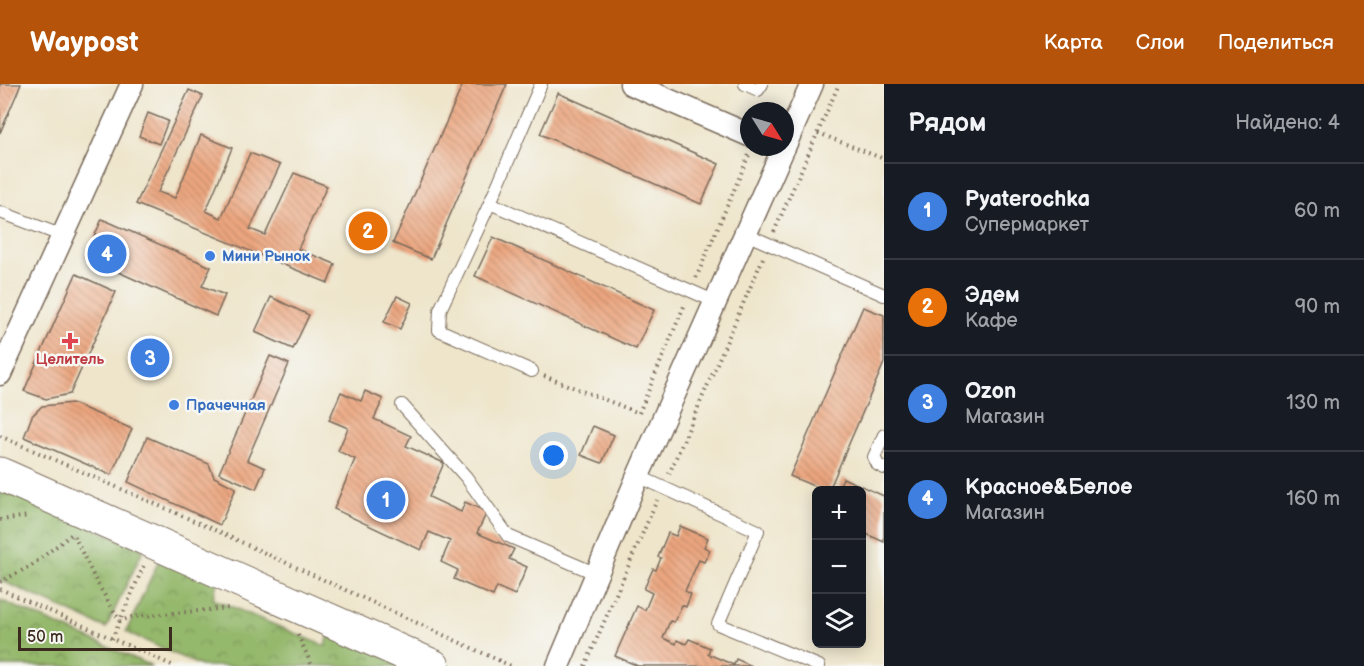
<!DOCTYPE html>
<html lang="ru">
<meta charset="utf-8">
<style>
body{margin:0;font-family:"Balsamiq Sans",sans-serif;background:#20242c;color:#f1f3f6}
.controls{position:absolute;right:18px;bottom:18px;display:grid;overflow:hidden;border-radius:9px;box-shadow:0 3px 15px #0003}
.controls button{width:54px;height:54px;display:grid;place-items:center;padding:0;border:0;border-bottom:2px solid #363941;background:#171b24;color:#f1f3f6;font:30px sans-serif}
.compass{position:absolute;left:740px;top:18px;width:54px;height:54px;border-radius:50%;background:#171b24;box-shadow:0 3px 15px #0003;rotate:127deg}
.scale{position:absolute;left:18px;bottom:15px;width:154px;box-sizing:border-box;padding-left:6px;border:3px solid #3b2a1e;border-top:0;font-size:16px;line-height:21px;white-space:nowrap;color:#3b2a1e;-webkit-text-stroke:4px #f6f6f2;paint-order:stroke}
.you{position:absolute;left:554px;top:372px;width:21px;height:21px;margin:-15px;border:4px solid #fff;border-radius:50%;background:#1a73e8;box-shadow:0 0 0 9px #1a73e833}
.badge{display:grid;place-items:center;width:39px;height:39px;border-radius:50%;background:#b45309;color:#fff;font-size:20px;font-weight:700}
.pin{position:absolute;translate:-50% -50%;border:3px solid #fff;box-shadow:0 2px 6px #0006}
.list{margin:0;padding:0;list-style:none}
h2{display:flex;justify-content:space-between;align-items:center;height:78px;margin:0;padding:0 24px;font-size:26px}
h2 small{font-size:20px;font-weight:400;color:#9ea1a6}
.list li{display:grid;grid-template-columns:39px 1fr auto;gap:18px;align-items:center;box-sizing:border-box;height:96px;padding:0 24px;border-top:2px solid #363941}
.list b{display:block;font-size:22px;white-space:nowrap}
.list p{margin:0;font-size:20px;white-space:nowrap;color:#9ea1a6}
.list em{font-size:20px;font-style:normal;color:#9ea1a6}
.icon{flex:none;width:33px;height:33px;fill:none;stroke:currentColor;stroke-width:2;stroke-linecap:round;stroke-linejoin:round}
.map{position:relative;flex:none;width:884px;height:582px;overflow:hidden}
header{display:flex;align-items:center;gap:36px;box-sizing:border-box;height:84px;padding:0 30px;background:#b45309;color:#fff}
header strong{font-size:28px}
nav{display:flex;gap:33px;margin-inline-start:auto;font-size:21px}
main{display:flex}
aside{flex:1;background:#171b24}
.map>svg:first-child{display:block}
.forest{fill:url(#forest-crowns);stroke:#687145;stroke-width:1.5}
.building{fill:url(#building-back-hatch)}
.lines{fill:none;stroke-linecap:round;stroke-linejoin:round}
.lane-casing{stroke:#7a6b5b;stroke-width:14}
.street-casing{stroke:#7a6b5b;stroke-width:25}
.secondary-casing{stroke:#7a6b5b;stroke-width:35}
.path{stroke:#7a6b5b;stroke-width:4;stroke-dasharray:1.5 4.5;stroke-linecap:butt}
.lane{stroke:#fff;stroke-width:12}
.street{stroke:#fff;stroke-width:22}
.secondary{stroke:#fff;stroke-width:33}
.shop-dot{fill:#3f7fe0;stroke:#f6f6f2;stroke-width:2}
.health-dot{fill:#e0444e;stroke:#f6f6f2;stroke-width:2}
.labels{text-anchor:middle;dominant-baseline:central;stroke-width:5;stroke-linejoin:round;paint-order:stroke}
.shop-label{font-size:15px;font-weight:bold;fill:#366cbe;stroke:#f6f6f2;text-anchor:start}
.health-label{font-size:15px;font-weight:bold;fill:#be3a42;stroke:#f6f6f2}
</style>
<header>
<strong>Waypost</strong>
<nav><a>Карта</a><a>Слои</a><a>Поделиться</a></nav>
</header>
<main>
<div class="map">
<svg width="884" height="582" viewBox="0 0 884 582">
<defs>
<pattern id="forest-crowns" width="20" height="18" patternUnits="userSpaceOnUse" patternTransform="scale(1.5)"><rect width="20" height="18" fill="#94b86c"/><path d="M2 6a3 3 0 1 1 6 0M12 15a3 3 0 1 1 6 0" fill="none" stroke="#7a9658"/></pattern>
<pattern id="building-back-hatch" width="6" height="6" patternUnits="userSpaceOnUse" patternTransform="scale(1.5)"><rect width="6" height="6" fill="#eca67f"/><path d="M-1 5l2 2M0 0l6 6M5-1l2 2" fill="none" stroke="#c08767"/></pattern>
</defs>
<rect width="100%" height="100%" fill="#f6f6f2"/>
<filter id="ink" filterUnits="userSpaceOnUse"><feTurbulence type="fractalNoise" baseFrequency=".0167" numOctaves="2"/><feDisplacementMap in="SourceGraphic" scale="12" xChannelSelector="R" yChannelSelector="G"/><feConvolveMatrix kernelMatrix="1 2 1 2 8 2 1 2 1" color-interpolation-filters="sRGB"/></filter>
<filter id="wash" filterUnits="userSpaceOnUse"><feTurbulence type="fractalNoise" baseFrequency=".008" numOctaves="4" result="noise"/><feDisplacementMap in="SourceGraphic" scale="24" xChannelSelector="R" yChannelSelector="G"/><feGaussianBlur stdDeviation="1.35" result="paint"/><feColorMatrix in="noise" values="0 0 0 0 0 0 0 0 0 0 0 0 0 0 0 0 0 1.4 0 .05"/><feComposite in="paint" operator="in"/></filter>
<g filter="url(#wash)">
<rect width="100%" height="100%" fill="#eee5cb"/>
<g class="forest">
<path d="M0 401 143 466 106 544 0 496Z"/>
<path d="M160 474 217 499 213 515 325 562 331 548 407 582H201L126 548Z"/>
<path d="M0 516 152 582H0Z"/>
</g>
<g id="blocks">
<g class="building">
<path d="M0 0H21L0 49Z"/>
<path d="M463 0H507L431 175 393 159Z"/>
<path d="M189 6 203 12 158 108 175 114 201 51 232 64 206 127 221 134 250 69 280 81 250 145 265 151 294 89 327 102 298 165 335 180 328 199 136 120Z"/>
<path d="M558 9 719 80 701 120 540 50Z"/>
<path d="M148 29 168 37 159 60 139 52Z"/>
<path d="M102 135 211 183 202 202 225 211 216 232 85 173Z"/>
<path d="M493 153 654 226 636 265 475 192Z"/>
<path d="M76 190 116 208 70 310 46 315 24 307Z"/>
<path d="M397 212 412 219 400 245 384 238Z"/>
<path d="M271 213 309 231 293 265 255 248Z"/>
<path d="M863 223 884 231V279L829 406H823L790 392Z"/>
<path d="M270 272 289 280 247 376 265 384 256 405 219 389Z"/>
<path d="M365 307 383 315 374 335 411 352 406 362 444 379 429 413 461 428 465 418 487 428 477 449 514 465 509 475 527 483 515 511 497 503 493 512 454 495 458 486 441 478 450 457 429 448 421 466 334 425 355 375 338 367 348 344 329 336 341 308 361 317Z"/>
<path d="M72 319 132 345 111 391 24 353 32 332 42 322Z"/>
<path d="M593 342 614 351 602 379 581 371Z"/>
<path d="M147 353 209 380 214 393 236 404 220 441 128 398Z"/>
<path d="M843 394 884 412V458L862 448V406H838Z"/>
<path d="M680 442 708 454 704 463 710 466 704 478 699 476 685 507 691 510 686 523 682 521 674 538 670 537 663 554 676 560 677 556 686 560 689 555 710 564 708 570 734 581 736 575 752 582H638L615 572 637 522 645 526 652 509 644 505 653 485 656 486 661 474 658 473 668 449 676 452Z"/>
</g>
</g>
</g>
<g filter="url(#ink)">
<use href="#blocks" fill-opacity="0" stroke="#7a6b5b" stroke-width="1.5"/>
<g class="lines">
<g class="lane-casing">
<g id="lane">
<path d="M541 0 490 119 716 218"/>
<path d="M745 0 758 6 762 0"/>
<path d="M490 119 440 226 439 246 532 287"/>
<path d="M0 128 63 152"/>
<path d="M746 150 884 211"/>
<path d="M402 321 466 393 508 452 597 490"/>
<path d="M884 351 874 373 878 381 884 384"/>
<path d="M638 392 758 447 718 540 819 582"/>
</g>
</g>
<g class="street-casing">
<g id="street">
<path d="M631 0 749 51"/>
<path d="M785 61 812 0"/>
<path d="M0 290 132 0"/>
<path d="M558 582 638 392 784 63"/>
</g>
</g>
<g class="secondary-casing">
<path id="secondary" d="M0 390 433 582"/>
</g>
<g class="path">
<path d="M818 49 884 75"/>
<path d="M774 148 839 0"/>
<path d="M696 194 749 71"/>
<path d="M544 292 639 329 685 220"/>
<path d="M0 352 217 447 511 582"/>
<path d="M669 390 763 174"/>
<path d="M0 436 29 432"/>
<path d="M74 452 96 497 120 537 132 533 229 524"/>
<path d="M0 498 31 482 72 450"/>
<path d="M0 505 174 582"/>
<path d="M298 551 312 582"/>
<path d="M112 555 144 481"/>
<path d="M585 582 657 416"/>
</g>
<use href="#lane" class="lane"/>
<use href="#street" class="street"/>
<use href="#secondary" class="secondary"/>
</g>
</g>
<g class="shop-dot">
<circle cx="210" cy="172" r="6"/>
<circle cx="174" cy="321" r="6"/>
</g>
<path class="health-dot" d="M67 248h6v6h6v6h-6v6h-6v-6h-6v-6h6z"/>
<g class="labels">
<g class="shop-label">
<text x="222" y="172">Мини Рынок</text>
<text x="186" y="321">Прачечная</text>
</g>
<g class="health-label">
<text x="70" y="275">Целитель</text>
</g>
</g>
</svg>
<div class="controls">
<button>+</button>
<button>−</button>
<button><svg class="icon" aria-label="layers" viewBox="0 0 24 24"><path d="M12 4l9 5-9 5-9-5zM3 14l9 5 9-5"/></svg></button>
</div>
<svg class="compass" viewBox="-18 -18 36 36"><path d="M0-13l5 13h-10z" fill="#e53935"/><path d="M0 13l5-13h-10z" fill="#9ea1a6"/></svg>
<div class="scale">50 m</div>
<div class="you"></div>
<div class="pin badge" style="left:386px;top:416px;background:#3f7fe0">1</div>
<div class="pin badge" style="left:368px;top:147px;background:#e8710a">2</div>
<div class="pin badge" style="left:150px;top:274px;background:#3f7fe0">3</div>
<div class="pin badge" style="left:107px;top:170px;background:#3f7fe0">4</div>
</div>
<aside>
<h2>Рядом<small>Найдено: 4</small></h2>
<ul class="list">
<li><span class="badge" style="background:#3f7fe0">1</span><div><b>Pyaterochka</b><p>Супермаркет</p></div><em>60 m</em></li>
<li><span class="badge" style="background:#e8710a">2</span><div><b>Эдем</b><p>Кафе</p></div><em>90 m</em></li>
<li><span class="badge" style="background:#3f7fe0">3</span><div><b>Ozon</b><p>Магазин</p></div><em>130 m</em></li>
<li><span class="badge" style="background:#3f7fe0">4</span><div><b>Красное&amp;Белое</b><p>Магазин</p></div><em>160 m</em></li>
</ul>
</aside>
</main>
